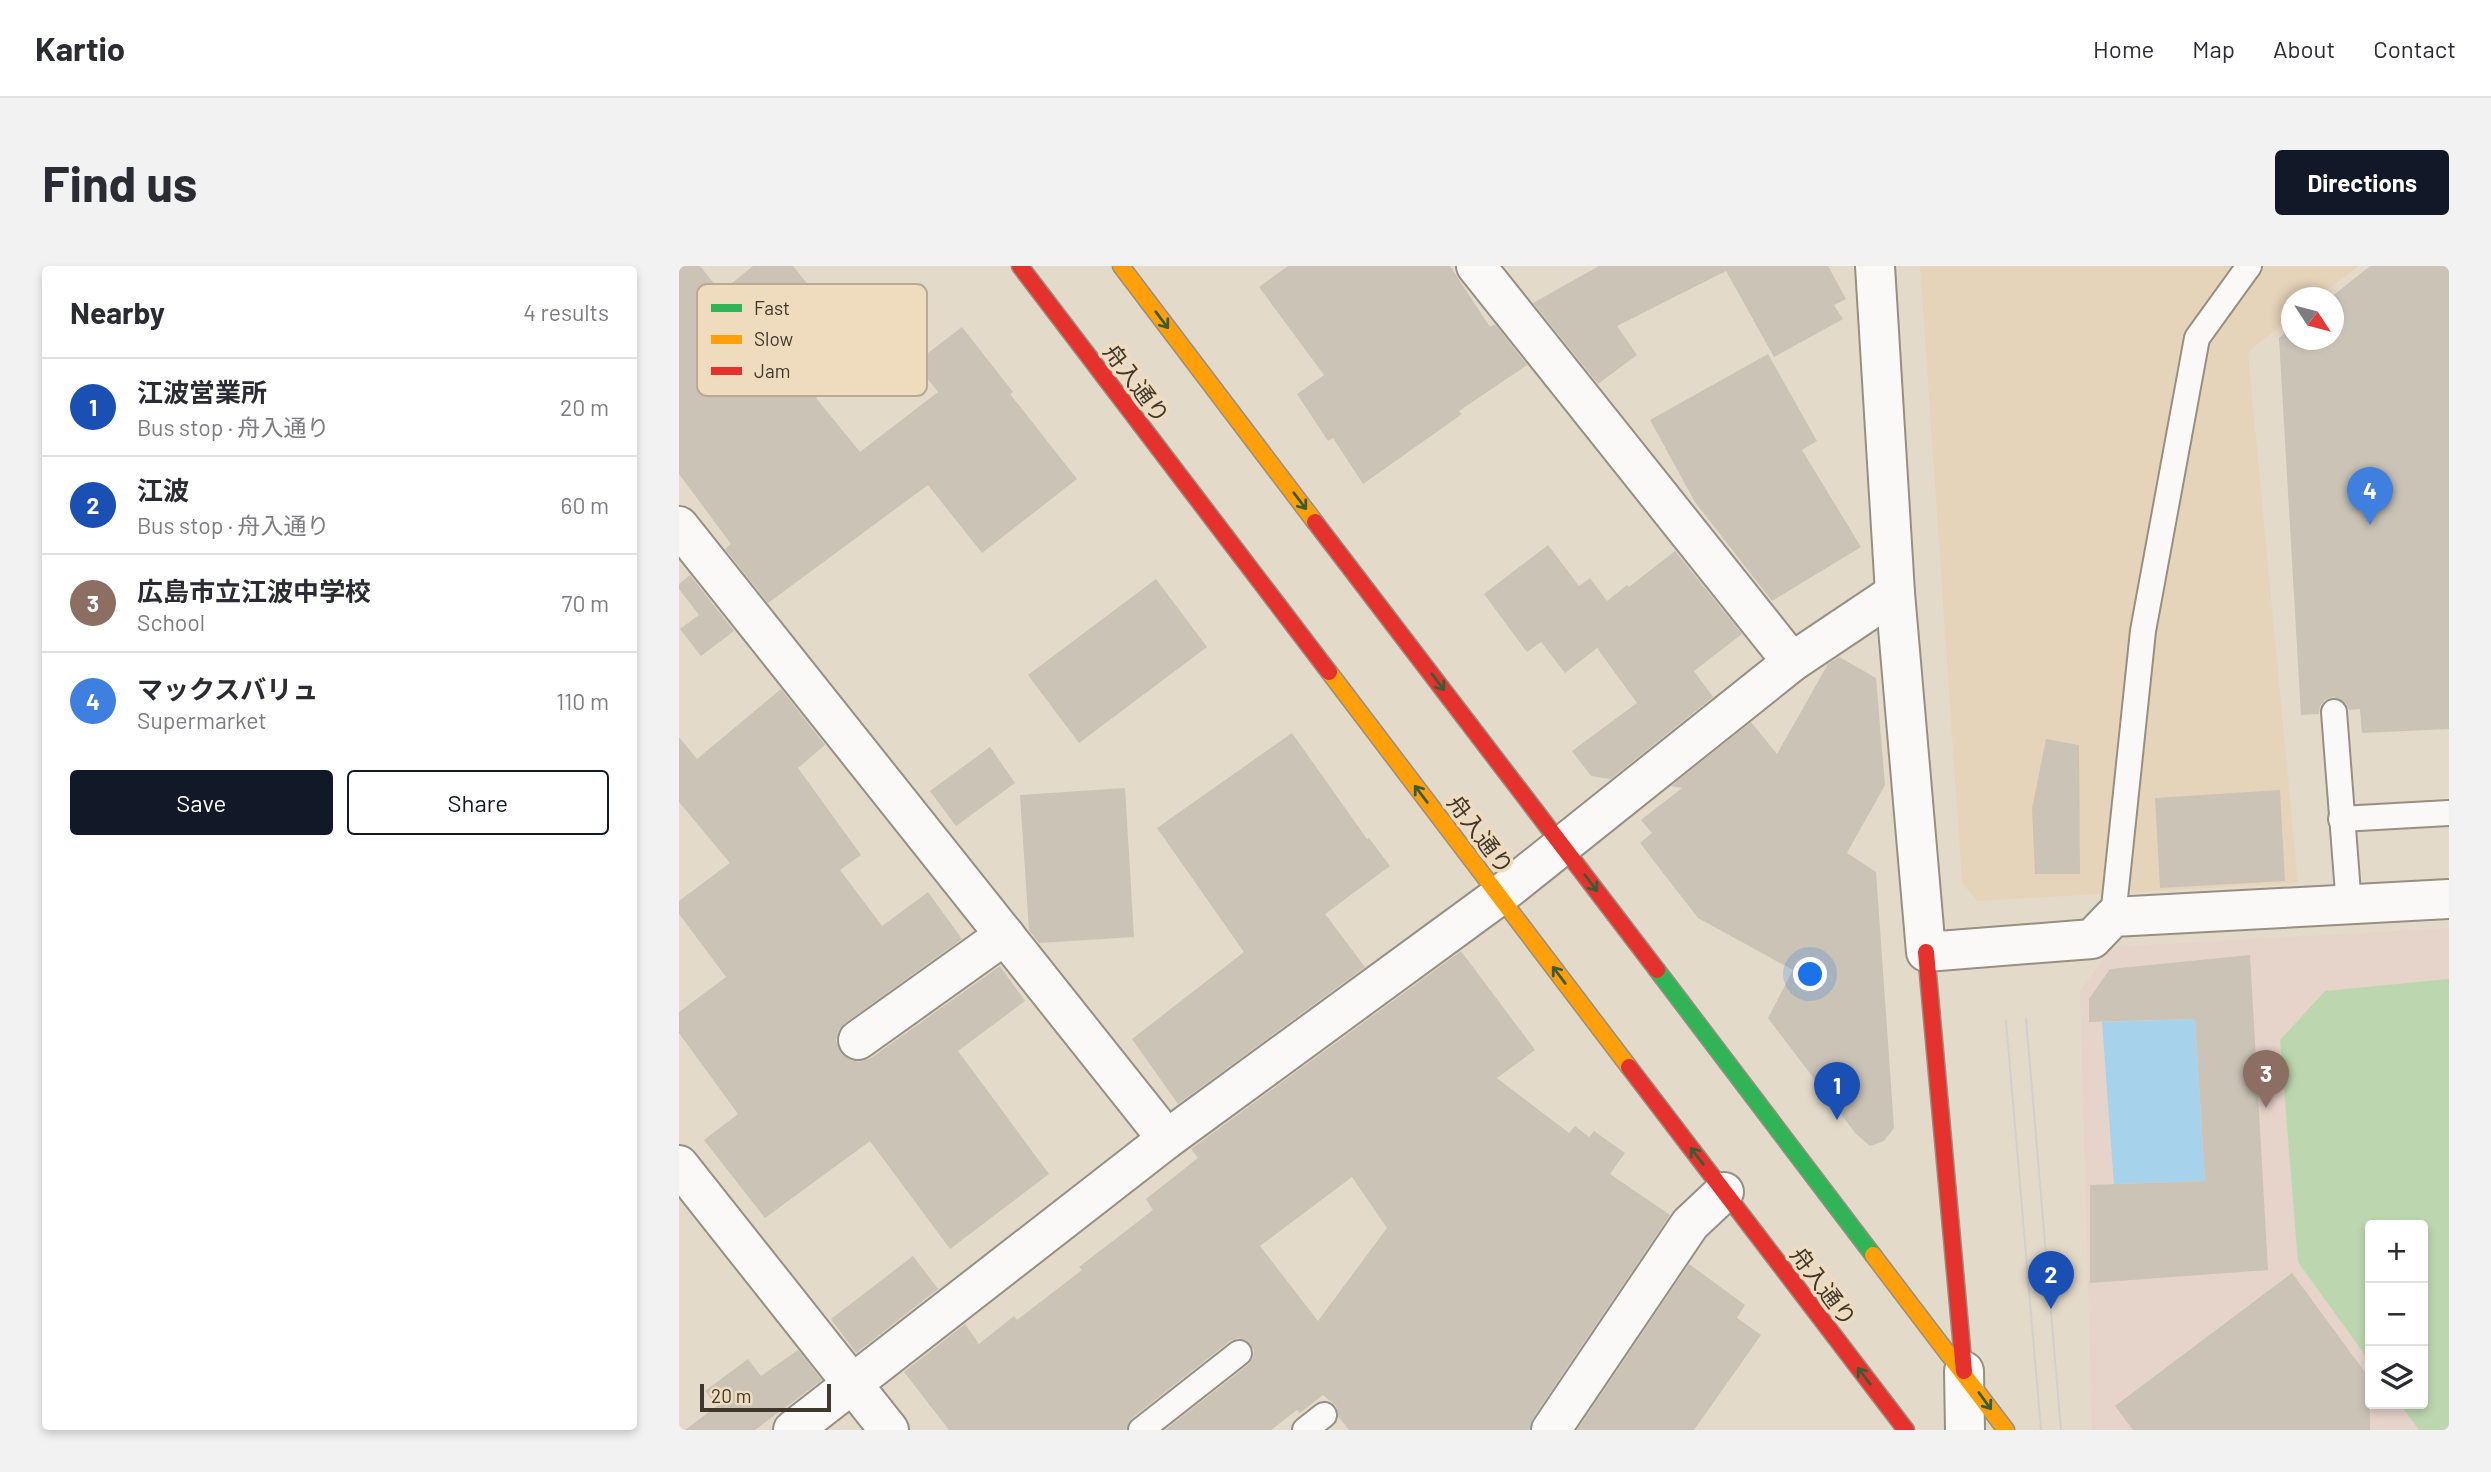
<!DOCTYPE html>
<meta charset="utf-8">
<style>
body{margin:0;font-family:Barlow,"Noto Sans JP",sans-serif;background:#f2f2f3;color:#2b2b33}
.controls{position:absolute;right:21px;bottom:21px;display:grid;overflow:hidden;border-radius:7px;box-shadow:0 4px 10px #0003}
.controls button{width:63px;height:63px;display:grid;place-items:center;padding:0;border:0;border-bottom:2px solid #e1e1e2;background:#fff;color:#2b2b33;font:35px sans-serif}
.compass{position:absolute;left:1602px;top:21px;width:63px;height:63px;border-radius:50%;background:#fff;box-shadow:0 4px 10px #0003;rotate:126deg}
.scale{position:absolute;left:21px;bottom:18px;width:131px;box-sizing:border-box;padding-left:7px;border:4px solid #3f372c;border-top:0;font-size:19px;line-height:24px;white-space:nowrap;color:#3f372c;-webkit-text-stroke:5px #efdcbf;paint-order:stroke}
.you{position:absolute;left:1132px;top:709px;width:24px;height:24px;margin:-18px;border:5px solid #fff;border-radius:50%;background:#1a73e8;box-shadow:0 0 0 10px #1a73e833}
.badge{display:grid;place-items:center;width:46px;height:46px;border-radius:50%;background:#111827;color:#fff;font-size:23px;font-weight:700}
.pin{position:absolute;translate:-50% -58px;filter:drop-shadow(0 2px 4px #0008)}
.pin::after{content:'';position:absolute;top:37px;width:24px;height:21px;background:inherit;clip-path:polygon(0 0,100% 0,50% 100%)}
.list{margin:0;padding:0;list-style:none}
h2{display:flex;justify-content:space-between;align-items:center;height:91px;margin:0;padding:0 28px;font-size:30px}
h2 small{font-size:23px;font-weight:400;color:#7c7c81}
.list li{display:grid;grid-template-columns:46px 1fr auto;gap:21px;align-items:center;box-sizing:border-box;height:98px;padding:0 28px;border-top:2px solid #e1e1e2}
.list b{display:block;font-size:26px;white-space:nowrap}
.list p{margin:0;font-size:23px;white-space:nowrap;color:#7c7c81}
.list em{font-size:23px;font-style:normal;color:#7c7c81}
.actions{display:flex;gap:14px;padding:21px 28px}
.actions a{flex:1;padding:16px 0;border:2px solid #111827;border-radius:7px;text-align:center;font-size:24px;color:#111827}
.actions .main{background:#111827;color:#fff}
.icon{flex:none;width:38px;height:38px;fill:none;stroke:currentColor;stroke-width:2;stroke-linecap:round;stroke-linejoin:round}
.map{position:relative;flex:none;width:1770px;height:1164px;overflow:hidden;border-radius:7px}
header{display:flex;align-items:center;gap:42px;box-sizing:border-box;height:98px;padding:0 35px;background:#fff;border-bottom:2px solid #e1e1e2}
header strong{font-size:33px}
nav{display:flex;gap:38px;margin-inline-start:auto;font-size:24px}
.intro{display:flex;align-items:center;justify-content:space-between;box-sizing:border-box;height:168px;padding:0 42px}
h1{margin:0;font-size:49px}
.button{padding:18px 32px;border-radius:7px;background:#111827;color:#fff;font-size:24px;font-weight:700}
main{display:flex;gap:42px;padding:0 42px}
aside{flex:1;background:#fff;border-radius:7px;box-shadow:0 4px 10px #0003}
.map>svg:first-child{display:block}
.built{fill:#e6d4ba}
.education{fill:#e6d3ca;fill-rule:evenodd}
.green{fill:#bcd7b0}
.water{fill:#a7d2eb}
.building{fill:#cac3b6;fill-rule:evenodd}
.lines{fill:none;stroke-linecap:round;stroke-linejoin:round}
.lane-casing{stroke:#968f82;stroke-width:28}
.street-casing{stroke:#968f82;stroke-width:42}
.fast-casing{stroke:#968f82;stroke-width:19}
.slow-casing{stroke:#968f82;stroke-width:19}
.jam-casing{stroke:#968f82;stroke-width:19}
.lane{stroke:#fbf9f7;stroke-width:24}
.street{stroke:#fbf9f7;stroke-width:38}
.fast{stroke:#30b455;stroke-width:16}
.slow{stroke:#ff9f0a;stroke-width:16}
.jam{stroke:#e5322d;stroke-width:16}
.tram{stroke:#d3d0cc;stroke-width:2}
.oneway{stroke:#3a5c38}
.labels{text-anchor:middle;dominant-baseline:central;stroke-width:7;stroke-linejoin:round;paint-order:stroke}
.street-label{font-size:23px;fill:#3f372c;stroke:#efdcbf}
.key{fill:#efdcbf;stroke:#baaa93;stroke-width:2}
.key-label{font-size:19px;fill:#3f372c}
</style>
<header>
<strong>Kartio</strong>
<nav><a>Home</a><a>Map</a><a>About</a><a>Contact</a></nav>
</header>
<div class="intro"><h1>Find us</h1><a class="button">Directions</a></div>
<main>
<aside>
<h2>Nearby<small>4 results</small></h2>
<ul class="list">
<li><span class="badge" style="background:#1a4fb4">1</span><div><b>江波営業所</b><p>Bus stop · 舟入通り</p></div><em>20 m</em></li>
<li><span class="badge" style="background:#1a4fb4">2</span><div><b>江波</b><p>Bus stop · 舟入通り</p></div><em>60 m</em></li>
<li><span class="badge" style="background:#8d6e63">3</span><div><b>広島市立江波中学校</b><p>School</p></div><em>70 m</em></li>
<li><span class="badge" style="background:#3f7fe0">4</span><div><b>マックスバリュ</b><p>Supermarket</p></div><em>110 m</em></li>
</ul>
<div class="actions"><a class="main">Save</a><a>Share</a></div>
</aside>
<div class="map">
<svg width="1770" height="1164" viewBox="0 0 1770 1164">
<rect width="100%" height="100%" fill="#e4daca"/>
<path class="built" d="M1241 0H1680L1639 31 1612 32V52L1569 86 1619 617 1298 635 1283 617Z"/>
<path class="education" d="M1770 662V1164H1413L1401 725 1433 681ZM1691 959H1744V1138H1691Z"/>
<path class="green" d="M1770 713V1164H1740L1721 1138H1744V959H1691V1096L1619 996 1601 774 1646 725Z"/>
<path class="water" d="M1516 753 1526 915 1435 918 1423 756Z"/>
<g class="building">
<path d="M0 0H21L42 26 74 0H114L162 59 182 43 208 76 137 132 181 186 259 126 236 97 283 61 334 126 331 128 398 213 303 287 249 219 89 337 46 283 52 278 0 208Z"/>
<path d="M609 0H771L811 61 816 58 848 99 780 145 783 148 684 218 654 172 649 175 618 128 645 109 580 21Z"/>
<path d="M920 0H1149L1167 33 1155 39 1164 53 1095 91 1047 5 938 60 958 89 919 118 854 37Z"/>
<path d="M1691 0H1770V463L1683 467 1681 443 1670 444 1667 437 1655 431 1646 434 1641 440 1640 448 1622 449 1600 72 1613 62V74H1655V32H1651Z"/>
<path d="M1089 88 1138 175 1123 184 1182 281 1093 335 1016 236 971 154Z"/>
<path d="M869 279 900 320 911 312 928 335 948 319 950 321 996 285 1063 368 1015 405 1034 431 932 513 912 510 893 485 958 437 918 382 886 407 862 376 848 386 805 328Z"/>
<path d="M11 309 55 365 22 390 1 363 20 349 0 323V318Z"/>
<path d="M477 313 528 381 400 477 349 409Z"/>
<path d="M1160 391 1197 412 1206 519 1168 587 1197 606 1215 862 1205 875 1191 880 1177 868 1089 752 1114 704 1019 652 961 577 973 567 962 554 1003 522 992 520 1072 456 1098 488 1149 398Z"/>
<path d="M102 423 146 479 119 502 182 589 161 604 203 660 249 626 283 673 166 757 159 766 157 775 162 787 171 794 180 796 192 792 321 700 346 735 279 785 370 908 271 983 191 875 86 952 25 874 59 848 0 767V746L47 711 0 648V635L51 597 0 536V471L18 493Z"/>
<path d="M613 467 688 573 690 572 711 600 646 648 686 701 499 838 453 773 565 686 478 562Z"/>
<path d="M1367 473 1400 479 1401 608H1356L1353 543Z"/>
<path d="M311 481 336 517 277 560 251 525Z"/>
<path d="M446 522 455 671 360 677 350 664 341 529Z"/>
<path d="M1601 524 1606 615 1481 622 1476 532Z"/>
<path d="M782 685 856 784 818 812 890 867 896 860 910 871 915 865 946 887 931 908 991 949 854 1152 850 1164H670L659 1150 657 1140 644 1129 621 1147 618 1144 592 1164H486L570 1098 574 1092 575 1084 566 1074 559 1072 551 1075 453 1152 447 1164H270L225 1106 286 1058 300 1078 335 1050 338 1054 403 1004 400 1001 474 944 467 933 519 892 512 883ZM673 911 708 962 639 1055 581 980Z"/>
<path d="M1571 689 1589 1004 1411 1017V919L1526 915 1516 753 1410 756V733L1431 703Z"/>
<path d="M234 990 259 1023 177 1087 152 1053Z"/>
<path d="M1010 998 1066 1039 1058 1052 1082 1069 1015 1164H898Z"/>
<path d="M1613 1007 1691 1113V1164H1454L1436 1140Z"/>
<path d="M119 1084 143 1114 76 1164H6L38 1140 26 1125 69 1093 82 1110Z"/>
</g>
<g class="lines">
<g class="lane-casing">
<g id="lane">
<path d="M1655 446 1670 640"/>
<path d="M1662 553 1770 547"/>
<path d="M1434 651 1464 365 1518 72 1570 0"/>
<path d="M462 1164 560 1087"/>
<path d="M626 1164 645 1149"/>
</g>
</g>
<g class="street-casing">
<g id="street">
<path d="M797 0 1113 396"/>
<path d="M1196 0 1216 327 1247 686 1413 673 1434 651 1770 633"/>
<path d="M0 260 488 873"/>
<path d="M179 774 326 669"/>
<path d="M0 899 210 1164"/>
<path d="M1285 1105 1286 1164"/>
<path d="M114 1164 488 873 820 630 1113 396 1216 327"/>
<path d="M872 1164 1011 958 1045 926"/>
</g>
</g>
<g class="fast-casing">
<path id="fast" d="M978 704 1194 989"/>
</g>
<g class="slow-casing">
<g id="slow">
<path d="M442 0 636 256"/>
<path d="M650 406 950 801"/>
<path d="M1194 989 1327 1164"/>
</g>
</g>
<g class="jam-casing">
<g id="jam">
<path d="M341 0 650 406"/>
<path d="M636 256 978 704"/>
<path d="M1247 686 1285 1105"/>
<path d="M950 801 1227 1164"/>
</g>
</g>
<use href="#lane" class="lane"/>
<use href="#street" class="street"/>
<use href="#fast" class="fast"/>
<use href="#slow" class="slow"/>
<use href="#jam" class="jam"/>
<g class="tram">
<path d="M1347 753 1382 1164"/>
<path d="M1327 755 1362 1164"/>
</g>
</g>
<defs><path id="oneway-shaft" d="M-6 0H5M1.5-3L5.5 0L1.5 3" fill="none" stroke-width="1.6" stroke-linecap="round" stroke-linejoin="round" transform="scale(1.75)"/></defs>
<g class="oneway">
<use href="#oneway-shaft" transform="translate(483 54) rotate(53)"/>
<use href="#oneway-shaft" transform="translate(621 235) rotate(53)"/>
<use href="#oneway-shaft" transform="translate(759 416) rotate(53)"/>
<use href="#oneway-shaft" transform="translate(742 528) rotate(-127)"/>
<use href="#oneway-shaft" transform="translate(912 617) rotate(53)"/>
<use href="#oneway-shaft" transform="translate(880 709) rotate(-127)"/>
<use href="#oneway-shaft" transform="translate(1018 890) rotate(-127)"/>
<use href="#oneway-shaft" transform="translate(1185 1110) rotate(-127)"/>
<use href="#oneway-shaft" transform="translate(1306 1135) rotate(54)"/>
</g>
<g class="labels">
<g class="street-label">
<text transform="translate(458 117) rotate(53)">舟入通り</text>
<text transform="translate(802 568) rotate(53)">舟入通り</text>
<text transform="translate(1145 1020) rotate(53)">舟入通り</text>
</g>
</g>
<rect x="18" y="18" width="230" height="112" rx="10" class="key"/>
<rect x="32" y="38" width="31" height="8" fill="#30b455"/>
<rect x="32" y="69" width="31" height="9" fill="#ff9f0a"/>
<rect x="32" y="101" width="31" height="8" fill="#e5322d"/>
<g class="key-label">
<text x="75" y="49">Fast</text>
<text x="75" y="80">Slow</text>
<text x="75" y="112">Jam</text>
</g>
</svg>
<div class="controls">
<button>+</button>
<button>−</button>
<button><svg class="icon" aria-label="layers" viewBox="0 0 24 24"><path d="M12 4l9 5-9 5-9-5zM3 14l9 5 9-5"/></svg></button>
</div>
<svg class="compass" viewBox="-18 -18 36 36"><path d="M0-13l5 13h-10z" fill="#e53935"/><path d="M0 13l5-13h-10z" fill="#7c7c81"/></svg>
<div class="scale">20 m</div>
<div class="you"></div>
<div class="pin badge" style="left:1158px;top:854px;background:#1a4fb4">1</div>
<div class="pin badge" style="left:1372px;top:1043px;background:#1a4fb4">2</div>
<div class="pin badge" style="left:1587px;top:842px;background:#8d6e63">3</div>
<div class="pin badge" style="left:1691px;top:259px;background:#3f7fe0">4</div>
</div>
</main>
